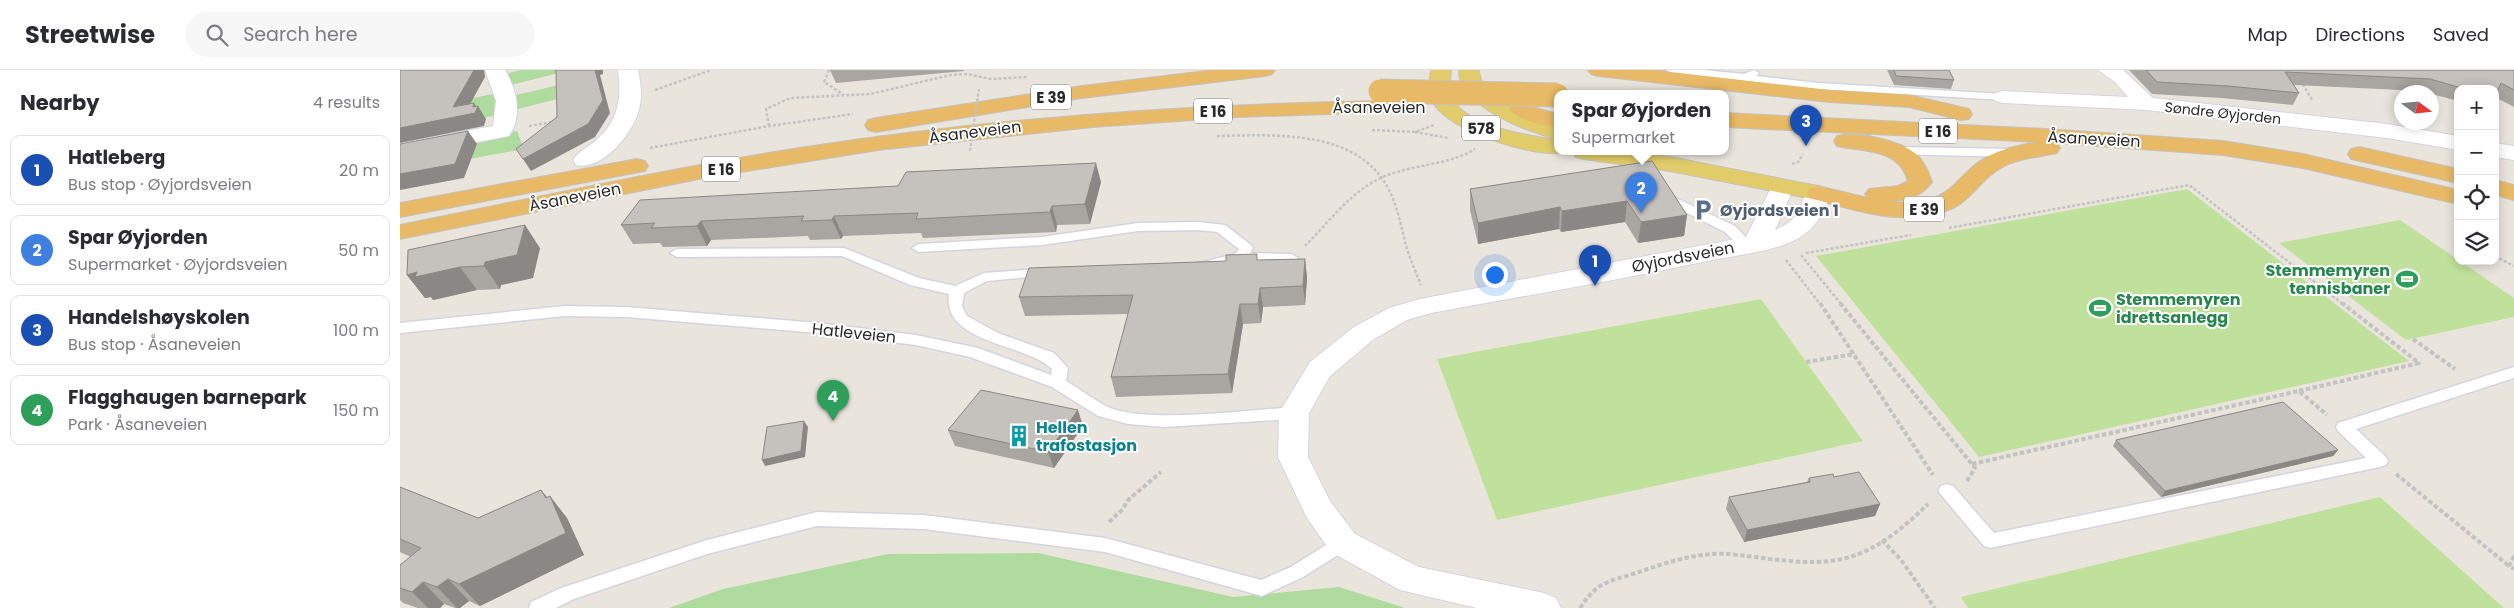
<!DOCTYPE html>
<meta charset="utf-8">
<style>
body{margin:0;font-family:Poppins,sans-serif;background:#f7f7f7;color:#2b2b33}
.controls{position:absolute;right:15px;top:15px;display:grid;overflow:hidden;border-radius:10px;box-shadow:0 2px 12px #0003}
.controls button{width:45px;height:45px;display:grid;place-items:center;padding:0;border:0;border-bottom:1px solid #e1e1e2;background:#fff;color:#2b2b33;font:25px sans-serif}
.compass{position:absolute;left:1994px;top:15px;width:45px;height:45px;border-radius:50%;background:#fff;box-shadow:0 2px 12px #0003;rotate:105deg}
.you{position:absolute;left:1094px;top:204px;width:18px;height:18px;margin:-12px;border:4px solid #fff;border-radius:50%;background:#1a73e8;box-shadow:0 0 0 8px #1a73e833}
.badge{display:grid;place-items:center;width:32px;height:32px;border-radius:50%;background:#4c61e7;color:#fff;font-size:16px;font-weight:700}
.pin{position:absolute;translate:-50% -41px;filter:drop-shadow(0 1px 2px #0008)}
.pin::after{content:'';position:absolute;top:26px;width:18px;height:15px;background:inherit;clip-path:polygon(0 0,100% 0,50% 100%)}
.popup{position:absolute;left:1154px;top:20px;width:175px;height:65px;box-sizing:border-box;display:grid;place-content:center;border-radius:10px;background:#fff;filter:drop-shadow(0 1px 4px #0005);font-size:16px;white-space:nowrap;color:#7c7c81}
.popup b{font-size:19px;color:#2b2b33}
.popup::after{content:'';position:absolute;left:50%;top:100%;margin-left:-10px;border:10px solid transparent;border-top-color:#fff}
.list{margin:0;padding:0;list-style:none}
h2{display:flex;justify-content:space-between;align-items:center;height:65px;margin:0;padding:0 20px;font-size:21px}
h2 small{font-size:16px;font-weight:400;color:#7c7c81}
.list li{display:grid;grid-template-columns:32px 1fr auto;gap:15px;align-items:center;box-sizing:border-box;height:70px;margin:0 10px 10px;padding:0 10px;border:1px solid #e1e1e2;border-radius:10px}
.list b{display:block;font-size:19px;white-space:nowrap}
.list p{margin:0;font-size:16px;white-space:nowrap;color:#7c7c81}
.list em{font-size:16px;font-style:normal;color:#7c7c81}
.icon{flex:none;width:28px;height:28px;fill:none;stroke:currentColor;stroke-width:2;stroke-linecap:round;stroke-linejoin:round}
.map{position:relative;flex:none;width:2114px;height:538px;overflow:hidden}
header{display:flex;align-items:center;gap:30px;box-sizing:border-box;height:70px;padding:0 25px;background:#fff;border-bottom:1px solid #e1e1e2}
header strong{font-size:24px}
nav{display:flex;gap:28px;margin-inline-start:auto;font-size:18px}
.search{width:350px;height:45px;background:#f7f7f7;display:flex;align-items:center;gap:12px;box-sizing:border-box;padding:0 18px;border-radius:28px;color:#7c7c81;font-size:19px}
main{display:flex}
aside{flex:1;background:#fff}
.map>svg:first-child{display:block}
.green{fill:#b0db9e}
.pitch{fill:#c0e19b}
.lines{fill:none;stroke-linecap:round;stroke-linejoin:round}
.service-casing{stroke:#d2d4e0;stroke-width:3}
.minor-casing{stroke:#d2d4e0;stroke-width:2}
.tertiary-casing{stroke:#d2d4e0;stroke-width:2}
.primary-casing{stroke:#c3c3c3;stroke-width:2}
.trunk-casing{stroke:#c3c3c3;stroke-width:2}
.path-far1{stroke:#c3c3c3;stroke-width:2.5;stroke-dasharray:3 2;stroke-linecap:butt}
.path{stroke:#c3c3c3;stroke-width:4;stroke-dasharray:4.5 2.5;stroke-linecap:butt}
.service{fill:#fff;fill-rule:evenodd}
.minor{fill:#fff;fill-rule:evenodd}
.tertiary{fill:#fff;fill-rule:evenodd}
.primary{fill:#e2cc69;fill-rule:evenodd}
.trunk{fill:#e8b966;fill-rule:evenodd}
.trunk-bridge-casing{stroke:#c3c3c3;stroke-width:25;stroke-linecap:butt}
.path-bridge{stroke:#c3c3c3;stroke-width:2.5;stroke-dasharray:3 2;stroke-linecap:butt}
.trunk-bridge{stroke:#e8b966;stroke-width:23}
.wall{fill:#a9a6a2}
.shaded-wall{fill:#8a8784}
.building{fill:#c5c1bc;stroke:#8a8784}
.labels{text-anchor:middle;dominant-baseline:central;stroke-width:4;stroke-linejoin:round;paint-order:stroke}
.far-street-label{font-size:14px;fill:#292929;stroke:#fff}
.shield{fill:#fff;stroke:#696969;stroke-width:1}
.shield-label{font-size:15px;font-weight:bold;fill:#292929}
.street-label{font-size:16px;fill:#292929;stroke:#fff}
.service-label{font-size:16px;font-weight:bold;fill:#4e5e75;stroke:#fff;text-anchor:start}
.leisure-label{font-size:16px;font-weight:bold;fill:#27864d;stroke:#fff;text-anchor:end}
.culture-label{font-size:16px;font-weight:bold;fill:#0d838f;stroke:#fff;text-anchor:start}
</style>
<header>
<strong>Streetwise</strong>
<div class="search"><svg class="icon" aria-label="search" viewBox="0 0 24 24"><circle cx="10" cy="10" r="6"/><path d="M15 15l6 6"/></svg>Search here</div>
<nav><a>Map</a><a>Directions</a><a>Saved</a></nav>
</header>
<main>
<aside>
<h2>Nearby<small>4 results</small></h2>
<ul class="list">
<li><span class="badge" style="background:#1a4fb4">1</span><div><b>Hatleberg</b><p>Bus stop · Øyjordsveien</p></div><em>20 m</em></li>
<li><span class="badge" style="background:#3f7fe0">2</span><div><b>Spar Øyjorden</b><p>Supermarket · Øyjordsveien</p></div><em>50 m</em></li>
<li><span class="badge" style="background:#1a4fb4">3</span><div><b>Handelshøyskolen</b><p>Bus stop · Åsaneveien</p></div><em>100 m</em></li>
<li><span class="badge" style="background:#2e9e5b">4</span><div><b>Flagghaugen barnepark</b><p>Park · Åsaneveien</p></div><em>150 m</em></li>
</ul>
</aside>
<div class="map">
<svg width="2114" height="538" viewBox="0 0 2114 538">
<rect width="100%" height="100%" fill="#eae5dc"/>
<g class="green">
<path d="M121 0H157L159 3 111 15 105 4Z"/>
<path d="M163 14 165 27 114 40 116 25Z"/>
<path d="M98 23 100 45 82 48 53 32Z"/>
<path d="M117 61 124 79 58 91 0 83Z"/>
<path d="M638 483 833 527 939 517 1005 538H269L323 519 488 484Z"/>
</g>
<g class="pitch">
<path d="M1787 119 2009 291 1579 387 1416 186Z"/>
<path d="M2000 150 2114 228V247L2006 270 1879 173Z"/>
<path d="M1361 229 1463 371 1097 450 1037 289Z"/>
<path d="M1980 427 2104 538H1568L1561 527Z"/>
</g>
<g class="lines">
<g class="service-casing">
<g id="service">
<path d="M1266 0H1303L1344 4 1354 0 1359 3 1356 6 1419 13 1603 24 1609 27 1603 30 1419 19 1272 3Z"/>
<path d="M1497 77 1613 79 1619 83 1613 87 1493 84 1491 81Z"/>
<path d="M1276 128 1335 156 1352 174 1350 177H1340L1325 162 1271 135 1269 132Z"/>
<path d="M797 152 825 155 851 175 853 178 850 183 891 184 898 188 891 192 840 191 804 200 799 199 797 196 799 193 835 184 839 179 817 162 797 160 738 161 642 175 519 182 512 178 519 174 642 167 738 153Z"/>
<path d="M444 178 519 208 555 216 584 203 653 198 655 201 653 204 648 205 587 211 564 223 562 236 567 246 598 263 654 283 668 298 666 311C680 319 694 330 708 337 745 354 851 340 894 337L900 339 902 343 900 347 894 349 764 357 728 354 698 346 652 317 570 287 516 275 418 263 226 247 165 246 0 263V253L165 236 226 237 418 253 516 265 578 278 651 305 652 299C626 273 542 274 549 224L510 215 442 186 277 187 270 183 277 179Z"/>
<path d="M2114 297V308L1956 359 1986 387 1988 391 1986 395 1980 397 1590 478 1584 476 1538 421 1541 416 1547 414 1553 416 1594 463 1966 388 1938 361 1936 357 1938 353Z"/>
<path d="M417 442 524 445 705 468 861 510 891 497 937 468 943 466 949 468 952 473 949 478 903 507 862 526 705 482 524 459 417 456 307 484 174 529 156 538H129L131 532 161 518 307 470Z"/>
</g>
</g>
<g class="minor-casing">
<g id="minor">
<path d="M85 0H105C117 21 123 45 109 66L0 87V73L93 56 96 31Z"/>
<path d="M218 0H238C241 14 243 29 238 43 231 65 202 101 176 95L173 90C178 82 186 78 193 73 218 53 222 30 218 0Z"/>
<path d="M1698 0H1723L1753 28 1987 54 2058 66V80L1987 68 1747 40 1603 33 1596 31 1592 27 1596 23 1603 21 1728 27 1715 12Z"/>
<path d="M2095 73 2114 76V90L2095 87Z"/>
</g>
</g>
<g class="tertiary-casing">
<path id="tertiary" d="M1382 110 1390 112 1394 117 1375 160C1404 147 1396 138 1410 118L1418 116 1426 118 1430 123C1426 143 1413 161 1395 170 1368 183 1335 185 1307 191 1215 211 1123 226 1031 243L1007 250 974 269 930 306 909 343 908 387 930 431 955 464 1019 497 1144 523 1156 528 1161 538H1077L1000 520 931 482 907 448 878 387 879 343 910 292 954 257 989 238 1020 229 1346 167 1374 112Z"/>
</g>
<g class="primary-casing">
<g id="primary">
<path d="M1031 0H1051C1050 9 1049 22 1054 31 1069 57 1130 66 1157 70V82H1165C1136 89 1050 61 1034 34 1029 24 1029 11 1031 0Z"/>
<path d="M1059 0H1079C1080 31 1133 46 1157 55V69C1128 62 1058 36 1059 0Z"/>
<path d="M1173 82H1231L1270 87 1418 116 1426 118 1430 123 1426 128 1418 130 1270 101 1184 89 1176 87Z"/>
</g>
</g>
<g class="trunk-casing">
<g id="trunk">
<path d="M814 0H875L872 4 865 6 682 28 476 62 468 60 465 55 468 50 476 48 682 16Z"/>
<path d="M1188 0H1253L1429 20 1509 25 1569 39 1572 44 1569 49 1561 50 1509 37 1429 32 1198 6 1191 4Z"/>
<path d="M981 31 989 32 992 37 989 42 837 47 693 57 478 80 304 108 0 169V155C135 128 270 98 406 77 597 48 788 34 981 31Z"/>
<path d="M1120 33 1157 44V56C1144 57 1117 50 1109 39L1112 34Z"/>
<path d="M1325 43 1646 59 1823 71 1903 84 2058 120V134L1903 98 1823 85 1657 73 1660 78 1657 83C1634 88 1612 88 1592 104 1579 114 1570 129 1555 137 1509 160 1456 140 1410 128L1406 123 1410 118 1418 116 1468 128 1465 124 1469 119 1498 116 1508 111C1499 78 1464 82 1437 76L1434 71 1437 66C1458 61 1505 71 1519 87 1526 95 1529 103 1532 112 1521 128 1503 132 1485 131 1511 134 1534 134 1554 115 1562 107 1570 98 1580 91 1597 80 1618 75 1639 72L1325 57Z"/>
<path d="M1959 77 2058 99V113L1951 89 1948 84 1951 79Z"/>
<path d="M237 89 245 91 248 96 245 101 0 147V133Z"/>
<path d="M2095 110 2114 115V130L2095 125Z"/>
</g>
</g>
<g class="path-far1">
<path d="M429 0 424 12 444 25"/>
<path d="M1903 14 1912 30"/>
<path d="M255 20 311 0"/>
<path d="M129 56 152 52"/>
<path d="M369 56 366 39 390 28 470 24 551 5 566 4 591 9 628 7"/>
<path d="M972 60 1015 62 1034 55"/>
<path d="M1015 62 1048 68"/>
<path d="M817 66C877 65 961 58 991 124 999 142 1002 161 1007 179 1011 191 1016 203 1021 215"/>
<path d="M250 78 369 56 453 44"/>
<path d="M1392 94 1398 92 1403 84"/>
<path d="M1549 158 1789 115 1943 234"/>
<path d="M905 176C928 153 952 120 983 107 1012 94 1047 96 1075 79"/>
<path d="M1406 183 1511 165"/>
<path d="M1401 185 1441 234"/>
<path d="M2095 186 2114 196"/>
<path d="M1386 190 1420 234"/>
</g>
<g class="path">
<path d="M1420 233 1533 405"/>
<path d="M1440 233 1575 398 1567 411"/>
<path d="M2013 269 2055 299"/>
<path d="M1406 292 1455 284"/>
<path d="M1899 321 2019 293 1942 233"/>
<path d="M1572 394 1899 321 1927 345"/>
<path d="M1996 404 2109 496"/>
<path d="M709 452 723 439 727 431 761 402"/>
<path d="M1482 470 1501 490 1535 538"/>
<path d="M2114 486 2109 496 2114 499"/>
<path d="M1180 538C1197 512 1207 512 1236 503 1265 493 1297 482 1328 484 1366 487 1404 497 1442 489 1476 482 1504 457 1528 434"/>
</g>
<use href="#service" class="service"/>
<use href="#minor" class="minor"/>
<use href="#tertiary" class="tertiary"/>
<use href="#primary" class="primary"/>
<use href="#trunk" class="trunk"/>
<g class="trunk-bridge-casing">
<path id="trunk-bridge" d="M980 21 1157 25"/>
</g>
<path class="path-bridge" d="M570 81 579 19"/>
<use href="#trunk-bridge" class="trunk-bridge"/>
</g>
<g class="wall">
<path d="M430 0H564V1L436 13Z"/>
<path d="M1487 0H1549L1554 10 1551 19 1494 15Z"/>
<path d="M1729 0H2114V37L2095 27V19H2058V31L2032 24V22H2027L2022 21 1894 15 1899 23 1893 35 1822 28 1752 24Z"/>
<path d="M1252 91 1287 145 1284 166 1238 173 1225 152 1161 162 1159 159 1078 174 1070 140V119Z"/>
<path d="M701 112 690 154 657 155 656 162 523 168 521 163 443 166 441 169 410 170 408 166 311 170 307 176 263 177 260 173 233 174 221 155Z"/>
<path d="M140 178 133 208 101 215 100 219 77 220 33 230 31 227 25 228 7 205Z"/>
<path d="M905 189 907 208 905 235 863 237 861 253 843 254 832 323 716 327 711 307 728 244 625 246 619 227 858 190Z"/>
<path d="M683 356 654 398 555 376 548 360Z"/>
<path d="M1716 370 1938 380 1933 386 1761 427 1713 376Z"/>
<path d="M1409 408 1480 434 1475 446 1344 472 1326 439 1329 427 1407 412Z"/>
<path d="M0 417 78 448 141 420 147 427 167 448 184 485 80 536 69 531 60 538H55L44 534 40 538H18L3 533 0 530V495L11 487 0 482Z"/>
</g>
<g class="shaded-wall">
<path d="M74 0H84L85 7 64 45 73 37 74 33 77 38 78 36 86 49 84 56 0 73V58L53 37Z"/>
<path d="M195 0H203V4L200 5 210 43 195 67 131 101 123 89Z"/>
<path d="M68 61 77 74 64 108 0 120V104Z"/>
<path d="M696 93 701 112 690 154 685 134Z"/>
<path d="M1227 131 1225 152 1161 162 1162 141Z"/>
<path d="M652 136 657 155 656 162 650 142Z"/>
<path d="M1160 137 1159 159 1078 174V153Z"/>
<path d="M1287 145 1284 166 1238 173 1241 152Z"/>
<path d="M434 146 443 166 441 169 432 150Z"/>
<path d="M301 151 311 170 307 176 297 156Z"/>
<path d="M125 155 140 178 133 208 101 215 100 219 84 196 85 192Z"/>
<path d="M905 189 907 208 905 235 903 216Z"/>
<path d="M60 197 77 220 33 230 31 227 25 228 7 205 17 202Z"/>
<path d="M860 218 863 237 861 253 858 234Z"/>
<path d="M840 234 843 254 832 323 828 304Z"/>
<path d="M678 340 683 356 654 398 648 382Z"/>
<path d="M404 351 408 357 405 387 365 396 362 390Z"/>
<path d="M1938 380 1933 386 1761 427 1765 421Z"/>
<path d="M141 420 154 436 150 426 167 448 184 485 80 536 59 514 146 428Z"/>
<path d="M1480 434 1475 446 1344 472 1347 460Z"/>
<path d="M48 509 69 531 60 538H57L37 517Z"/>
<path d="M23 512 44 534 40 538H28L12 522Z"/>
</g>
<g class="building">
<path d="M0 0H74L53 37 74 33 73 37 78 36 75 43 0 58Z"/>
<path d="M155 0H195L203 30 188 54 123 89 116 79 157 47 156 2Z"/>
<path d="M1494 0H1549L1554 10 1496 6Z"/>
<path d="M1746 0H2114V20L2101 13 2095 27V19H2065L2030 9 1885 2 1899 23 1828 16 1757 12Z"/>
<path d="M68 61 55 94 0 104V74Z"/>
<path d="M1252 91 1287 145 1241 152 1227 131 1162 141 1160 137 1078 153 1070 119Z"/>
<path d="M696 93 685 134 652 136 650 142 516 149 518 143 434 146 432 150 401 151 404 146 301 151 297 156 251 158 255 153 221 155 240 130 498 116 506 102Z"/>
<path d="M125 155 117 185 85 192 84 196 60 197 15 207 17 202 7 205 8 180Z"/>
<path d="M857 184V190L905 189 903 216 860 218 858 234H840L828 304 711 307 733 225 619 227 629 198 826 191V185Z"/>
<path d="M581 320 678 340 648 382 548 360Z"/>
<path d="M1883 332 1938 380 1765 421 1716 370Z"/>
<path d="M404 351 401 381 362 390 367 357Z"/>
<path d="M1459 402 1480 434 1347 460 1329 427 1410 412 1409 408 1433 404 1434 407Z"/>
<path d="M0 417 78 448 141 420 146 428 150 426 166 463 59 514 48 509 37 517 23 512 12 522 0 518V495L21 478 0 469Z"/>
</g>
<defs>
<g id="parking-bare" transform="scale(1.725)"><path d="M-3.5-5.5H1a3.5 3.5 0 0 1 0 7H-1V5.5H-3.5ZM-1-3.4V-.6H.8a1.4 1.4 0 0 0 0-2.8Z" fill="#5c6f8a" stroke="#fff" stroke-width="2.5" paint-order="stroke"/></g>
<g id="stadium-bare" transform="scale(1.725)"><path d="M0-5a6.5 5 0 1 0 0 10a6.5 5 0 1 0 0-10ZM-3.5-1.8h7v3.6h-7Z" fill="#2e9e5b" stroke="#fff" stroke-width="2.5" paint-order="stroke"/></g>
<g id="building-bare" transform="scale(1.725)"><path d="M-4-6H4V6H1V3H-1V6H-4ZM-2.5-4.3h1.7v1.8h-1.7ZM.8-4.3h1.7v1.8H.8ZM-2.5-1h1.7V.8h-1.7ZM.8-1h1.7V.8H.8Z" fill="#0f9aa8" stroke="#fff" stroke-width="2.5" paint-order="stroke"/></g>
</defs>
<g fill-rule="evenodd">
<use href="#parking-bare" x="1303" y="140"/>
<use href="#stadium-bare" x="2007" y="209"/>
<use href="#stadium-bare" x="1700" y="238"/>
<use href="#building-bare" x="619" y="366"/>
</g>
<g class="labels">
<g class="far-street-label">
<text transform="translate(1823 43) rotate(6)">Søndre Øyjorden</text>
</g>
<g class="shield">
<rect x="631" y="14.5" width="40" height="25" rx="4"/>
<rect x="794" y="28.5" width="38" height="25" rx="4"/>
<rect x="1062" y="45.5" width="38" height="25" rx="4"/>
<rect x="1519" y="48.5" width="38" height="25" rx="4"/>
<rect x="302" y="86.5" width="38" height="25" rx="4"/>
<rect x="1504" y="126.5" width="40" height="25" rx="4"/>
</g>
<g class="shield-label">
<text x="651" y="27">E 39</text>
<text x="813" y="41">E 16</text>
<text x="1081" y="58">578</text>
<text x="1538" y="61">E 16</text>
<text x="321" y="99">E 16</text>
<text x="1524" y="139">E 39</text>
</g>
<g class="street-label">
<text x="979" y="37">Åsaneveien</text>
<text transform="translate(575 62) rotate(-7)">Åsaneveien</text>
<text transform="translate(1694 69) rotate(3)">Åsaneveien</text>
<text transform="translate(175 127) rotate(-11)">Åsaneveien</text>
<text transform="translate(1283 187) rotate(-11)">Øyjordsveien</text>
<text transform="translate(454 263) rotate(6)">Hatleveien</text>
</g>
<g class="service-label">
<text x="1320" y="140">Øyjordsveien 1</text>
</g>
<g class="leisure-label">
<text x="1990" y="200">Stemmemyren<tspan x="1990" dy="18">tennisbaner</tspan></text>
<text x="1716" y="229" text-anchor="start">Stemmemyren<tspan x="1716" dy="18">idrettsanlegg</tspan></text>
</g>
<g class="culture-label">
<text x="636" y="357">Hellen<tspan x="636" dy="18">trafostasjon</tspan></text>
</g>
</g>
</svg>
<div class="controls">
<button>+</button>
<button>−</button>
<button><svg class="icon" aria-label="locate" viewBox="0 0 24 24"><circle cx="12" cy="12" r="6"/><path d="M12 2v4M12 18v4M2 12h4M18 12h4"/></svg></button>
<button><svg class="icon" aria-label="layers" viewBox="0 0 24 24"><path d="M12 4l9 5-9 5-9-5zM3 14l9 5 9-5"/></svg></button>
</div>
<svg class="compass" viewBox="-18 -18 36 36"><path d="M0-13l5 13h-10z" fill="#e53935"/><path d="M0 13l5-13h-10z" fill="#7c7c81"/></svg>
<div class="you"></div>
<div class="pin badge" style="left:1195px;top:216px;background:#1a4fb4">1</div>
<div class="pin badge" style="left:1241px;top:143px;background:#3f7fe0">2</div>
<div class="popup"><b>Spar Øyjorden</b>Supermarket</div>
<div class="pin badge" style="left:1406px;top:76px;background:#1a4fb4">3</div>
<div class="pin badge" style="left:433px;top:351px;background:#2e9e5b">4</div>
</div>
</main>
